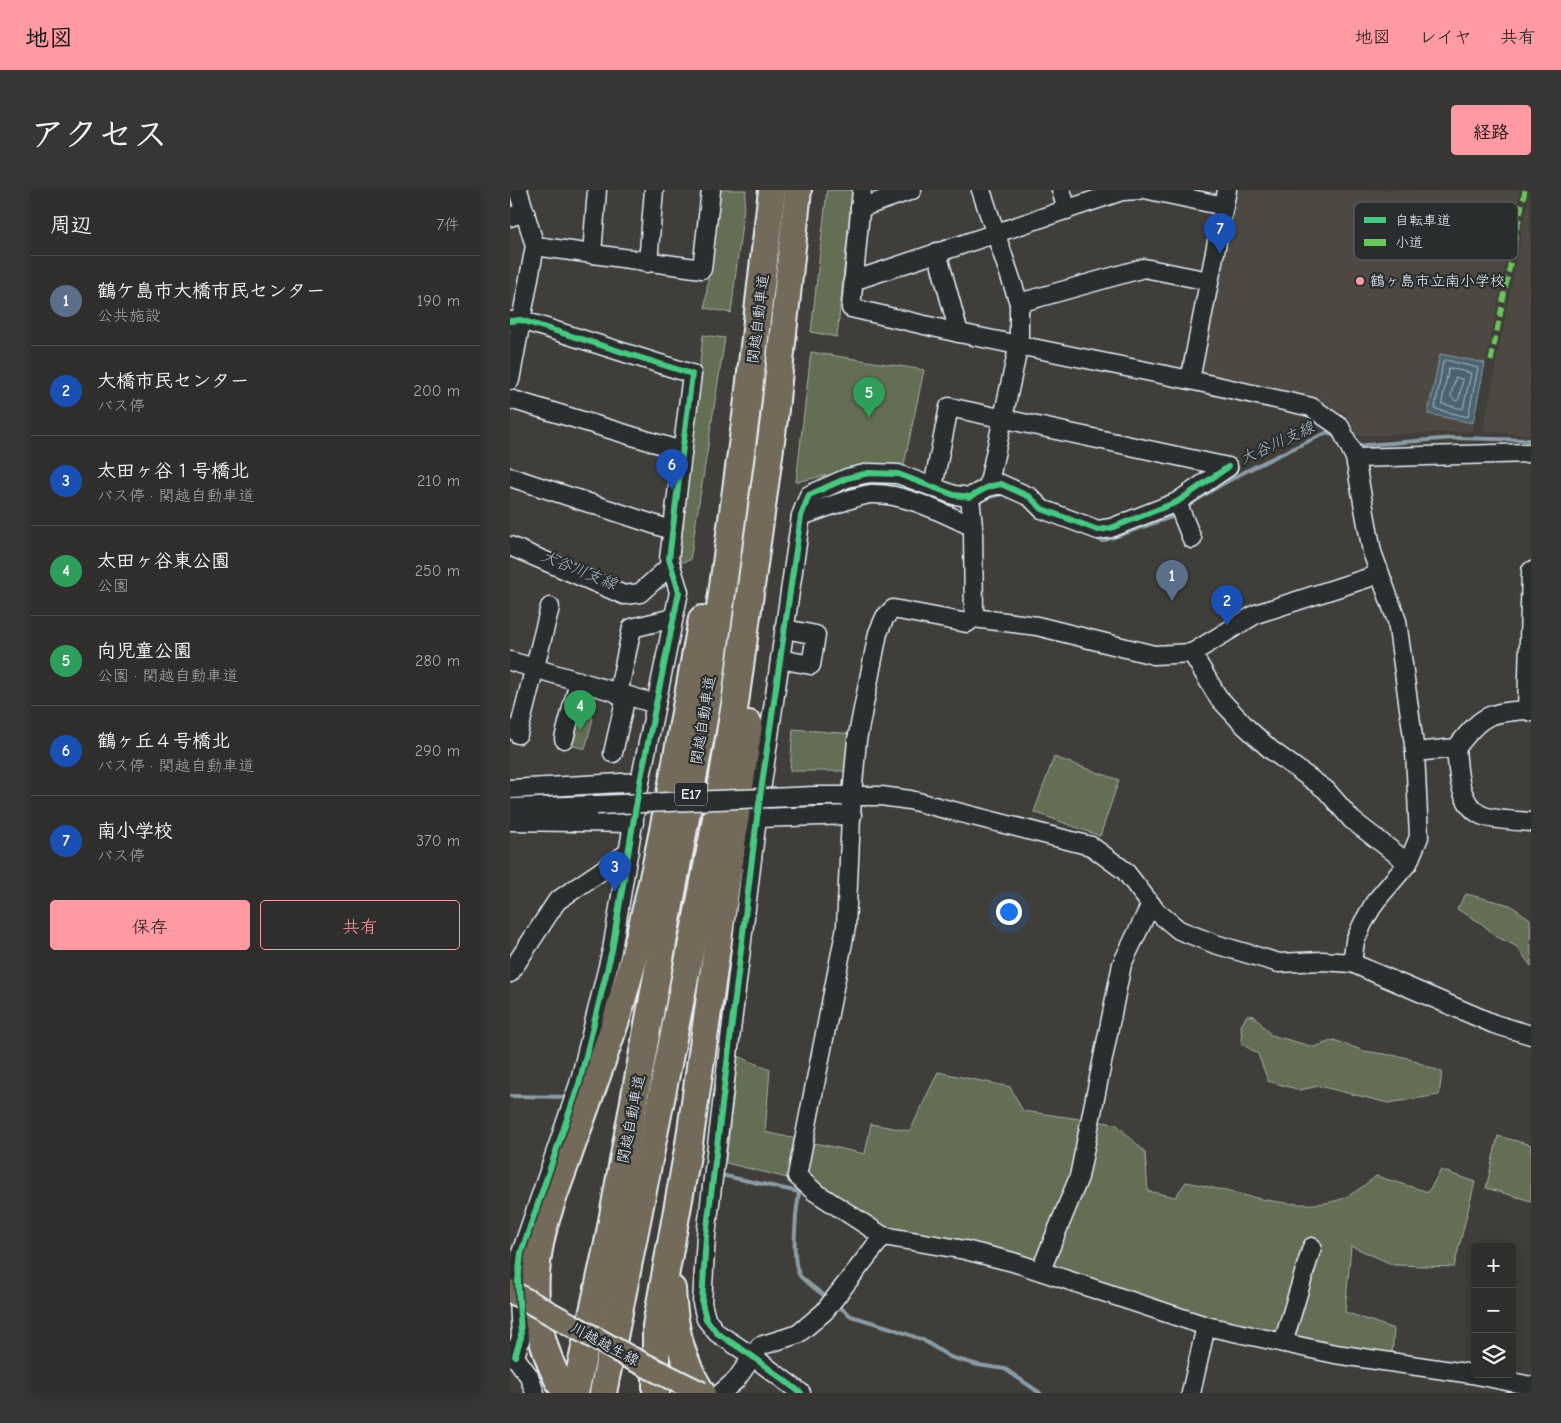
<!DOCTYPE html>
<html lang="ja">
<meta charset="utf-8">
<style>
body{margin:0;font-family:"Comic Neue","Klee One",sans-serif;background:#373634;color:#f1f3f6}
.controls{position:absolute;right:15px;bottom:15px;display:grid;overflow:hidden;border-radius:5px;box-shadow:0 2px 12px #0003}
.controls button{width:45px;height:45px;display:grid;place-items:center;padding:0;border:0;border-bottom:1px solid #4a4a48;background:#2f2e2c;color:#f1f3f6;font:25px sans-serif}
.you{position:absolute;left:498px;top:721px;width:18px;height:18px;margin:-12px;border:4px solid #fff;border-radius:50%;background:#1a73e8;box-shadow:0 0 0 8px #1a73e833}
.badge{display:grid;place-items:center;width:32px;height:32px;border-radius:50%;background:#ff9aa2;color:#fff;font-size:16px;font-weight:700}
.pin{position:absolute;translate:-50% -41px;filter:drop-shadow(0 1px 2px #0008)}
.pin::after{content:'';position:absolute;top:26px;width:18px;height:15px;background:inherit;clip-path:polygon(0 0,100% 0,50% 100%)}
.list{margin:0;padding:0;list-style:none}
h2{display:flex;justify-content:space-between;align-items:center;height:65px;margin:0;padding:0 20px;font-size:21px}
h2 small{font-size:16px;font-weight:400;color:#a7a8a9}
.list li{display:grid;grid-template-columns:32px 1fr auto;gap:15px;align-items:center;box-sizing:border-box;height:90px;padding:0 20px;border-top:1px solid #4a4a48}
.list b{display:block;font-size:19px;white-space:nowrap}
.list p{margin:0;font-size:16px;white-space:nowrap;color:#a7a8a9}
.list em{font-size:16px;font-style:normal;color:#a7a8a9}
.actions{display:flex;gap:10px;padding:15px 20px}
.actions a{flex:1;padding:11px 0;border:1px solid #ff9aa2;border-radius:5px;text-align:center;font-size:18px;color:#ff9aa2}
.actions .main{background:#ff9aa2;color:#111}
.icon{flex:none;width:28px;height:28px;fill:none;stroke:currentColor;stroke-width:2;stroke-linecap:round;stroke-linejoin:round}
.map{position:relative;flex:none;width:1021px;height:1203px;overflow:hidden;border-radius:5px}
header{display:flex;align-items:center;gap:30px;box-sizing:border-box;height:70px;padding:0 25px;background:#ff9aa2;color:#111}
header strong{font-size:24px}
nav{display:flex;gap:28px;margin-inline-start:auto;font-size:18px}
.intro{display:flex;align-items:center;justify-content:space-between;box-sizing:border-box;height:120px;padding:0 30px}
h1{margin:0;font-size:35px}
.button{padding:12px 22px;border-radius:5px;background:#ff9aa2;color:#111;font-size:18px;font-weight:700}
main{display:flex;gap:30px;padding:0 30px}
aside{flex:1;background:#2f2e2c;border-radius:5px;box-shadow:0 2px 12px #0003}
.map>svg:first-child{display:block}
.built{fill:#4e4a43}
.green{fill:#646e54;stroke:#a6b0a6}
.water{fill:#4c6470;stroke:#8a9ca6}
.lines{fill:none;stroke-linecap:round;stroke-linejoin:round}
.shore{stroke:#aab9c2;stroke-width:1}
.stream{stroke:#8a9ca6;stroke-width:4}
.minor-casing{stroke:#e8f1f8;stroke-width:21}
.highway-casing{stroke:#e8f1f8;stroke-width:30}
.minor{stroke:#2a2d2e;stroke-width:18}
.highway{stroke:#736b5a;stroke-width:26}
.minor-bridge-casing{stroke:#e8f1f8;stroke-width:21;stroke-linecap:butt}
.major-bridge-casing{stroke:#e8f1f8;stroke-width:26;stroke-linecap:butt}
.minor-bridge{stroke:#2a2d2e;stroke-width:18}
.major-bridge{stroke:#736b5a;stroke-width:22}
.quiet{stroke:#6ac65a;stroke-width:5;stroke-dasharray:10 5;stroke-linecap:butt}
.cycleway-casing{stroke:#2a2d2e;stroke-width:9}
.cycleway{stroke:#46c982;stroke-width:6}
.poi-dot{fill:#ff9aa2;stroke:#2a2d2e;stroke-width:2}
.labels{text-anchor:middle;dominant-baseline:central;stroke-width:4.5;stroke-linejoin:round;paint-order:stroke}
.shield{fill:#2a2d2e;stroke:#afb6bb;stroke-width:1}
.shield-label{font-size:14px;font-weight:bold;fill:#e8f1f8}
.poi-label{font-size:15px;fill:#e8f1f8;stroke:#2a2d2e;text-anchor:start}
.street-label{font-size:15px;fill:#e8f1f8;stroke:#2a2d2e}
.water-label{font-size:16px;font-style:italic;fill:#aab9c2;stroke:#2a2d2e}
.key{fill:#2a2d2e;stroke:#63686b;stroke-width:1}
.key-label{font-size:14px;fill:#e8f1f8}
</style>
<header>
<strong>地図</strong>
<nav><a>地図</a><a>レイヤ</a><a>共有</a></nav>
</header>
<div class="intro"><h1>アクセス</h1><a class="button">経路</a></div>
<main>
<aside>
<h2>周辺<small>7件</small></h2>
<ul class="list">
<li><span class="badge" style="background:#5c6f8a">1</span><div><b>鶴ケ島市大橋市民センター</b><p>公共施設</p></div><em>190 m</em></li>
<li><span class="badge" style="background:#1a4fb4">2</span><div><b>大橋市民センター</b><p>バス停</p></div><em>200 m</em></li>
<li><span class="badge" style="background:#1a4fb4">3</span><div><b>太田ヶ谷１号橋北</b><p>バス停 · 関越自動車道</p></div><em>210 m</em></li>
<li><span class="badge" style="background:#2e9e5b">4</span><div><b>太田ヶ谷東公園</b><p>公園</p></div><em>250 m</em></li>
<li><span class="badge" style="background:#2e9e5b">5</span><div><b>向児童公園</b><p>公園 · 関越自動車道</p></div><em>280 m</em></li>
<li><span class="badge" style="background:#1a4fb4">6</span><div><b>鶴ヶ丘４号橋北</b><p>バス停 · 関越自動車道</p></div><em>290 m</em></li>
<li><span class="badge" style="background:#1a4fb4">7</span><div><b>南小学校</b><p>バス停</p></div><em>370 m</em></li>
</ul>
<div class="actions"><a class="main">保存</a><a>共有</a></div>
</aside>
<div class="map">
<svg width="1021" height="1203" viewBox="0 0 1021 1203">
<rect width="100%" height="100%" fill="#3f3e3a"/>
<filter id="ink" filterUnits="userSpaceOnUse"><feTurbulence type="fractalNoise" baseFrequency=".02" numOctaves="2"/><feDisplacementMap in="SourceGraphic" scale="10" xChannelSelector="R" yChannelSelector="G"/><feConvolveMatrix kernelMatrix="1 2 1 2 8 2 1 2 1" color-interpolation-filters="sRGB"/></filter>
<g filter="url(#ink)">
<g class="built">
<path d="M725 0H1010L962 241 847 246 835 223 809 212 690 182Z"/>
<path d="M1020 0 1021 245 973 241Z"/>
</g>
<g class="green">
<path d="M207 0H236L221 123 195 118Z"/>
<path d="M317 0H342L327 147 301 142Z"/>
<path d="M193 145 215 148 180 370 169 373Z"/>
<path d="M301 162 414 180 393 279 355 277 286 292Z"/>
<path d="M65 523 83 528 75 559 57 554Z"/>
<path d="M283 539 343 544 342 581H280Z"/>
<path d="M544 567 609 590 590 646 524 622Z"/>
<path d="M956 704 1000 715 1020 729 1021 776 1006 756 987 747 971 733 947 719Z"/>
<path d="M737 825 744 826 761 845 804 857 824 850 854 861 894 867 932 882 929 905 878 913 809 896 790 900 758 891 748 864 732 854 731 836Z"/>
<path d="M228 866 260 880 255 942 355 964 361 934 400 941 428 882 500 897 513 921 606 934 635 962 638 1001 665 1007 676 992C721 1000 796 1028 838 1006 848 1001 857 993 866 986L918 1002 931 980 965 992 944 1077 884 1075 841 1056 835 1122 884 1139 882 1165 798 1151 702 1129 458 1052 375 1038 306 995 216 973Z"/>
<path d="M988 946 1021 955V1011L976 998Z"/>
</g>
<path class="water" d="M930 164 975 173 963 233 918 224Z"/>
<g class="lines">
<g class="shore">
<path d="M936 170 968 178 958 227 925 219 933 172Z"/>
<path d="M939 178 961 183 953 219 932 214Z"/>
<path d="M946 187 953 190 949 209 946 211 941 207Z"/>
</g>
<g class="stream">
<path d="M844 256 944 248 1021 250"/>
<path d="M316 307C373 286 388 296 442 315L449 313"/>
<path d="M475 308 492 304 497 306"/>
<path d="M674 319C719 286 768 266 818 242L828 249"/>
<path d="M582 346 592 351 667 325"/>
<path d="M143 401 157 394"/>
<path d="M0 906 58 907"/>
<path d="M211 985 289 1002C286 1020 280 1074 291 1087 299 1095 310 1102 319 1109"/>
<path d="M327 1115 341 1126 381 1138 413 1150 440 1167 468 1175 495 1179 530 1203"/>
</g>
<g class="minor-casing">
<g id="minor">
<path d="M352 0 341 118 449 143 680 190 801 217 830 237 845 268 862 362 887 431 905 562 909 647 898 673 865 712 853 733 845 751 842 773"/>
<path d="M471 0 509 113V154L478 297"/>
<path d="M551 0 557 20"/>
<path d="M639 0 714 16"/>
<path d="M350 18 402 0"/>
<path d="M0 27 15 22"/>
<path d="M25 56 192 79 201 0"/>
<path d="M427 62 449 143"/>
<path d="M82 64 87 0"/>
<path d="M138 73 144 0"/>
<path d="M343 91 612 1 629 0"/>
<path d="M509 113 634 78 699 91"/>
<path d="M0 131 11 130 182 184 159 369 169 402 130 592 102 760 69 894 11 1063 8 1092 11 1147 5 1166"/>
<path d="M0 190 25 56 8 0"/>
<path d="M680 190 717 0"/>
<path d="M0 209 172 261"/>
<path d="M845 268 1021 263"/>
<path d="M0 287 161 340"/>
<path d="M423 297 439 217 718 277"/>
<path d="M460 307 463 337 464 428"/>
<path d="M667 312 682 349"/>
<path d="M291 326C308 321 347 305 361 304 395 303 433 323 463 337"/>
<path d="M0 356 114 405 130 403 160 376"/>
<path d="M682 463 708 507 736 537 761 560 816 600 842 630 898 673"/>
<path d="M270 469 301 475 306 445 275 439"/>
<path d="M0 471 146 514"/>
<path d="M108 504 122 438 163 428"/>
<path d="M1017 520 1021 381"/>
<path d="M8 544 40 417"/>
<path d="M54 549 69 491"/>
<path d="M946 558C948 580 948 613 971 625 982 630 1008 631 1021 632"/>
<path d="M905 562 946 558C972 526 975 523 1017 520L1021 522"/>
<path d="M103 563 116 506"/>
<path d="M0 599 130 592"/>
<path d="M305 606H371L400 610 581 656 615 681 646 721 669 740 705 754 769 773 812 771 842 773 984 834 1021 845"/>
<path d="M0 618 87 615"/>
<path d="M247 628 342 625"/>
<path d="M0 631 124 633"/>
<path d="M0 783 47 711 119 662"/>
<path d="M373 1046 305 1002 287 986 336 737 342 605 347 550 368 443 375 427 383 419 457 433 464 428 527 436 644 465 682 463 746 424 870 384"/>
<path d="M531 1080 569 987 612 774 641 714"/>
<path d="M773 1153 802 1057"/>
<path d="M0 1160 19 1186 25 1203"/>
<path d="M211 1203 226 1190 250 1156 288 1144 314 1122 373 1046 455 1060 503 1072 696 1136 825 1164 962 1184 1021 1196"/>
<path d="M291 1203 242 1166 207 1143 196 1129 192 1113 196 1046 247 628 291 326 299 305 337 288 359 283 388 284 444 305 460 307 478 297 491 294 520 307 532 319 588 340 601 338 667 312 718 277"/>
<path d="M681 1203 696 1136"/>
</g>
</g>
<g class="highway-casing">
<g id="highway">
<path d="M162 1099C164 1138 171 1170 192 1203"/>
<path d="M55 1203C34 1166 23 1126 26 1084 28 1046 42 1010 55 975 72 926 91 877 107 827 147 697 167 563 192 429"/>
<path d="M65 1203 98 1053 198 507 236 226 262 0"/>
<path d="M93 1203 203 646 225 513 264 229 288 0"/>
<path d="M146 1203V1136L179 954 239 534"/>
</g>
</g>
<use href="#minor" class="minor"/>
<use href="#highway" class="highway"/>
<g class="minor-bridge-casing">
<path id="minor-bridge" d="M87 615 305 606"/>
</g>
<g class="major-bridge-casing">
<path id="major-bridge" d="M0 1101 121 1168 191 1203"/>
</g>
<use href="#minor-bridge" class="minor-bridge"/>
<use href="#major-bridge" class="major-bridge"/>
<path class="quiet" d="M981 171 1015 0"/>
<g class="cycleway-casing">
<g id="cycleway">
<path d="M0 131 11 130 182 184 159 369 169 402 130 592 102 760 69 894 11 1063 8 1092 11 1147 5 1166"/>
<path d="M291 1203 242 1166 207 1143 196 1129 192 1113 196 1046 247 628 291 326 299 305 337 288 359 283 388 284 444 305 460 307 478 297 491 294 520 307 532 319 588 340 601 338 667 312 718 277"/>
</g>
</g>
<use href="#cycleway" class="cycleway"/>
</g>
</g>
<circle class="poi-dot" cx="850" cy="91" r="5"/>
<g class="labels">
<rect class="shield" x="165" y="592.5" width="32" height="23" rx="4"/>
<g class="shield-label">
<text x="181" y="604">E17</text>
</g>
<g class="poi-label">
<text x="860" y="91">鶴ヶ島市立南小学校</text>
</g>
<g class="street-label">
<text transform="translate(248 129) rotate(-83)">関越自動車道</text>
<text transform="translate(193 530) rotate(-81)">関越自動車道</text>
<text transform="translate(121 929) rotate(-79)">関越自動車道</text>
<text transform="translate(95 1154) rotate(28)">川越越生線</text>
</g>
<g class="water-label">
<text transform="translate(767 253) rotate(-25)">大谷川支線</text>
<text transform="translate(69 380) rotate(22)">大谷川支線</text>
</g>
</g>
<rect x="844" y="12" width="164" height="58" rx="8" class="key"/>
<rect x="854" y="27" width="22" height="6" fill="#46c982"/>
<rect x="854" y="49" width="22" height="7" fill="#6ac65a"/>
<g class="key-label">
<text x="885" y="35">自転車道</text>
<text x="885" y="57">小道</text>
</g>
</svg>
<div class="controls">
<button>+</button>
<button>−</button>
<button><svg class="icon" aria-label="layers" viewBox="0 0 24 24"><path d="M12 4l9 5-9 5-9-5zM3 14l9 5 9-5"/></svg></button>
</div>
<div class="you"></div>
<div class="pin badge" style="left:662px;top:411px;background:#5c6f8a">1</div>
<div class="pin badge" style="left:717px;top:436px;background:#1a4fb4">2</div>
<div class="pin badge" style="left:105px;top:702px;background:#1a4fb4">3</div>
<div class="pin badge" style="left:70px;top:541px;background:#2e9e5b">4</div>
<div class="pin badge" style="left:359px;top:228px;background:#2e9e5b">5</div>
<div class="pin badge" style="left:162px;top:300px;background:#1a4fb4">6</div>
<div class="pin badge" style="left:710px;top:64px;background:#1a4fb4">7</div>
</div>
</main>
